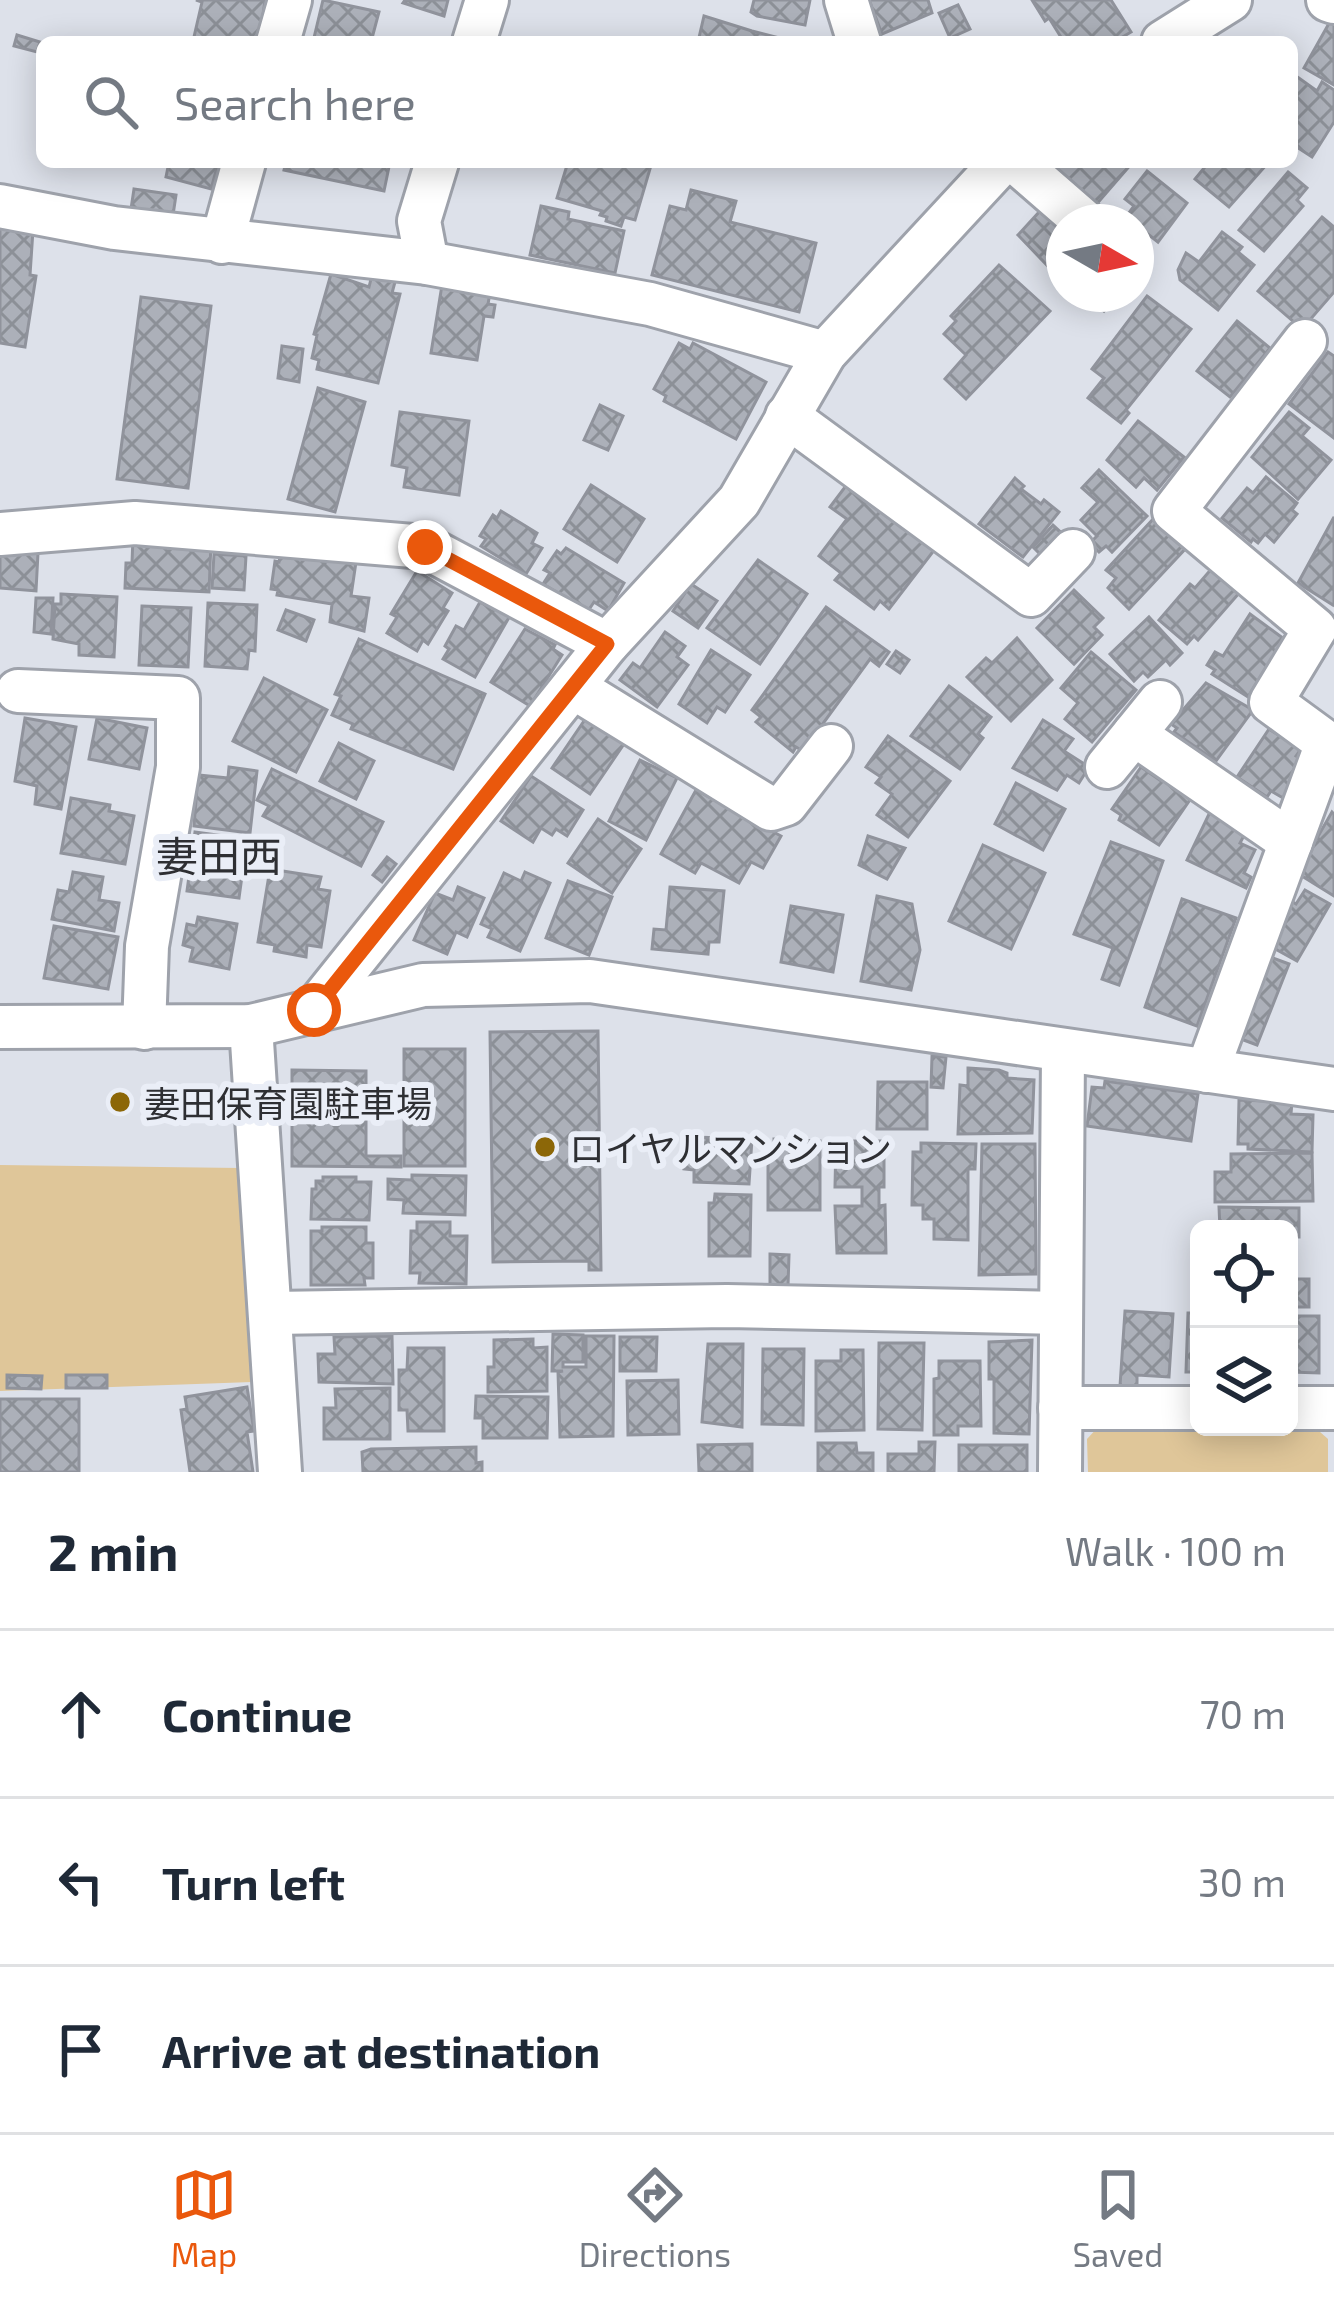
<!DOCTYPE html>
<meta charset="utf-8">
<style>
body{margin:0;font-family:"Exo 2","Noto Sans JP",sans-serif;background:#f2f2f3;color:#1f2937}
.controls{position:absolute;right:36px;bottom:36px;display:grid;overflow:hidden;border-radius:18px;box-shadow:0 6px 30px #0003}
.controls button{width:108px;height:108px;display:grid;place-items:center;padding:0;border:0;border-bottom:3px solid #e0e1e3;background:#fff;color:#1f2937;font:60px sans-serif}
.compass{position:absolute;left:1046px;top:204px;width:108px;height:108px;border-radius:50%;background:#fff;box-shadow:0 6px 30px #0003;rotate:99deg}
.stop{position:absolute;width:36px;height:36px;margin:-27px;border:9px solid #ea580c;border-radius:50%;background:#fff}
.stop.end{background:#ea580c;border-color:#fff;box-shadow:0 3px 12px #0008}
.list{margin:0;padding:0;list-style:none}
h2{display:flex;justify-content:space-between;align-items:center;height:156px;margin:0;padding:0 48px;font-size:51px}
h2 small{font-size:39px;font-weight:400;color:#747a83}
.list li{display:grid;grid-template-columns:78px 1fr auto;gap:36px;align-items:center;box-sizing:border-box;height:168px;padding:0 48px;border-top:3px solid #e0e1e3}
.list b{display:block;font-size:45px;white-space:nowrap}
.list em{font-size:39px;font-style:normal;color:#747a83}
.icon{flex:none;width:66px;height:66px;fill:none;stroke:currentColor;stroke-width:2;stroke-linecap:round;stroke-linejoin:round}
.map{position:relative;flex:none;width:1334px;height:1472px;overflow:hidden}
.search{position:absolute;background:#fff;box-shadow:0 6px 30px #0003;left:36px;right:36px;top:36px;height:132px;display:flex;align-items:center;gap:30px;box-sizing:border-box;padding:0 42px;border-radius:18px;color:#747a83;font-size:45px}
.sheet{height:660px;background:#fff}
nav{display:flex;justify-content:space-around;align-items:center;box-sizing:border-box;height:168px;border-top:3px solid #e0e1e3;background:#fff;font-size:33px;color:#747a83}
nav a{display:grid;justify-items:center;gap:6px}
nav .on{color:#ea580c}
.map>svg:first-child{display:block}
.park{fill:#dfc699}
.building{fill:url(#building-cross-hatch);stroke:#90939c;stroke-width:3}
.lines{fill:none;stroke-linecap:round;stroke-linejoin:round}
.street-casing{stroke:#9ea2ab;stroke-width:48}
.street{stroke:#fff;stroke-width:42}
.route{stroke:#ea580c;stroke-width:15}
.poi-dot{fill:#8c6708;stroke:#eaeef7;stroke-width:4.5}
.labels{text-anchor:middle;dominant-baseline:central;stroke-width:12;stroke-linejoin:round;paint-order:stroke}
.poi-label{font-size:36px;fill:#2e2f33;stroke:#eaeef7;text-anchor:start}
.quarter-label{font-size:42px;fill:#2e2f33;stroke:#eaeef7}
</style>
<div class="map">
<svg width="1334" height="1472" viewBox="0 0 1334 1472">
<defs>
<pattern id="building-cross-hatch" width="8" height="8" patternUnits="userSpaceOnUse" patternTransform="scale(3)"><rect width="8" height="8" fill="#acb0b9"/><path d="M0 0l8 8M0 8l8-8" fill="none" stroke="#8c9097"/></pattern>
</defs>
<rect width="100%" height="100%" fill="#dde1ea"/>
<g class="park">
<path d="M0 1165 240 1168 252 1382 0 1391Z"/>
<path d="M1311 1424 1328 1439V1472H1088L1087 1439 1100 1425Z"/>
</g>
<g class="building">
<path d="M196 0H265L260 39 212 42 194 37 202 2Z"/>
<path d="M323 0 379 12 371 42H313Z"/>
<path d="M405 0H448L444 16 403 3Z"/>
<path d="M754 0H810L805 25 757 16 751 12Z"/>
<path d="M869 0H928L932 13 882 34Z"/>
<path d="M1032 0H1111L1131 32 1114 42H1064L1049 18 1045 21Z"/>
<path d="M958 5 970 29 950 38 939 13Z"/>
<path d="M704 16 752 31 795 42H698Z"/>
<path d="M1332 18 1334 19V85L1304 68Z"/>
<path d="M17 35 40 42 37 52 14 46Z"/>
<path d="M1296 76 1317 91 1322 82 1334 90V122L1312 157 1292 144V82Z"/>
<path d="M225 162 223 172 216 171 211 189 166 177 168 167 155 163Z"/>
<path d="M286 162H390L384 191 284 170Z"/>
<path d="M568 162H652L635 220 624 217 621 226 606 221 607 217 600 215 602 211 557 198Z"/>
<path d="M1060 162H1133L1095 206 1053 170Z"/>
<path d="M1209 162H1264L1267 164 1229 207 1195 179Z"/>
<path d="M1147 171 1187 203 1158 242 1126 217 1134 206 1125 199Z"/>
<path d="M1288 172 1307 188 1297 200 1303 206 1264 251 1239 230Z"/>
<path d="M134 189 176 195 173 215 131 209Z"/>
<path d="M691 190 736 201 730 222 816 243 799 312 652 275 670 206 686 210Z"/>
<path d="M541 206 569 212 568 219 624 231 615 273 530 255Z"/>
<path d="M1041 210 1064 232V283L1018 235Z"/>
<path d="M1322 217 1334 227V292L1302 329 1258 291Z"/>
<path d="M0 224 33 230 30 275 36 276 25 347 0 343Z"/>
<path d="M1222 232 1242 247 1238 252 1254 265 1218 310 1180 280 1178 270 1186 253 1199 262Z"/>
<path d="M999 265 1050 311 966 399 945 379 966 355 944 334 956 321 951 316Z"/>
<path d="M331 274 369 287 372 275 395 282 392 293 400 294 378 383 317 369 319 360 312 358 317 335 314 334Z"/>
<path d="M442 285 490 293 488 304 495 305 493 317 484 316 477 360 431 353Z"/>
<path d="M1086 294H1119L1104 311Z"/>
<path d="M1147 296 1191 329 1126 410 1129 413 1121 423 1088 398 1104 378 1092 369Z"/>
<path d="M141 297 211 306 188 488 117 479Z"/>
<path d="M1237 321 1270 348 1230 397 1197 371Z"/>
<path d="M679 343 690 349 693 343 766 382 736 439 664 401 666 396 654 389Z"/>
<path d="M282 346 303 349 299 382 278 378Z"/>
<path d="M1328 352 1334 356V438L1289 404Z"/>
<path d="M318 388 365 402 335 512 288 499Z"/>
<path d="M600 405 623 416 608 450 584 440Z"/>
<path d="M400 412 469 421 459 495 404 487 407 468 392 465Z"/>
<path d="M1289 412 1309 428 1302 436 1331 460 1298 499 1252 457Z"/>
<path d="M1138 421 1184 457 1157 490 1144 478 1136 487 1107 460Z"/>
<path d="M1099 470 1147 516 1112 552 1106 546 1099 552 1090 543 1097 536 1081 520 1098 502 1082 488Z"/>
<path d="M1266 477 1297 503 1292 510 1297 514 1274 542 1265 534 1258 543 1253 539 1251 542 1222 518 1247 488 1253 493Z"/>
<path d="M1015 478 1024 486 1021 489 1041 504 1044 500 1059 512 1023 557 979 524Z"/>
<path d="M848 483 935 549 889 609 880 601 874 609 835 580 841 573 819 556 847 519 830 507Z"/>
<path d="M591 485 644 519 617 562 564 529Z"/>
<path d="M501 511 537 533 532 543 542 548 526 574 481 546 486 539 480 536 493 515 497 518Z"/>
<path d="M1156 516 1188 546 1129 609 1108 588 1116 578 1106 570Z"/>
<path d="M1334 517V603L1333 605 1298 583Z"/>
<path d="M1053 525 1065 536 1044 558 1033 547Z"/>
<path d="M133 537 211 543 209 592 125 588 126 563H132Z"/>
<path d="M566 548 624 583 608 611 594 602 588 611 543 584 550 573 544 570 557 551 561 554Z"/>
<path d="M0 551 38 553 36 591 0 588Z"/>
<path d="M281 551 356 562 351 596 369 598 364 631 330 622 332 604 277 595 278 590 271 589 275 561 279 562Z"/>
<path d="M214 554 246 556 244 590 212 588Z"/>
<path d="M758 560 807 594 760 664 707 628Z"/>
<path d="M1213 567 1241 591 1198 640 1194 636 1187 644 1159 620 1190 584 1195 588Z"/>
<path d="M417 571 452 593 443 608 448 611 428 644 423 640 417 651 387 633 397 617 391 614Z"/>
<path d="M691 584 717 601 698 628 673 611Z"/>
<path d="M1074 590 1103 618 1094 627 1102 635 1074 664 1037 628Z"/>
<path d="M61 594 117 597 114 657 79 655V644L53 639 55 604H61Z"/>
<path d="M36 598H53L51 634 34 632Z"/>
<path d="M480 602 487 606 489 602 511 614 475 677 443 659 449 649 445 646 456 626 464 630Z"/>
<path d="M208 603 257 605 255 651 249 650 247 669 205 666Z"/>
<path d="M142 606 191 608 188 667 139 665Z"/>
<path d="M826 607 889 652 879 666 870 659 803 751 796 747 793 752 756 722 761 717 752 710Z"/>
<path d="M286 610 314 620 306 641 278 630Z"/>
<path d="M1250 614 1284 639 1248 697 1212 674 1215 670 1207 665 1215 652 1223 656Z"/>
<path d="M1149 617 1182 653 1170 665 1166 660 1148 677 1143 672 1134 681 1110 654Z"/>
<path d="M525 629 555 645 553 649 562 655 530 706 491 682Z"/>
<path d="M665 632 685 646 677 657 688 665 657 707 620 680 633 663 640 668Z"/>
<path d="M1017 638 1052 680 1011 721 967 677 986 658 992 663Z"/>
<path d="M359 639 485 694 453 769 351 729 353 724 332 715 341 696 335 694Z"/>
<path d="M711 650 750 675 725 712 717 707 707 723 679 704Z"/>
<path d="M896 651 909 660 900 673 887 664Z"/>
<path d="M1091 652 1136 690 1092 742 1065 719 1078 703 1061 688Z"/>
<path d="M264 678 327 710 296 772 233 741Z"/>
<path d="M1206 683 1253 710 1216 761 1174 732 1177 728 1171 724Z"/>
<path d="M949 686 991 717 978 734 983 738 960 769 911 736Z"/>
<path d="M25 718 76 727 61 809 35 804 37 786 15 781Z"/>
<path d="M97 718 147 728 139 769 89 759Z"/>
<path d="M586 718 624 744 590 794 552 768Z"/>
<path d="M1043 720 1073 739 1064 751 1089 767 1079 783 1067 775 1057 790 1013 768Z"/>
<path d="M1269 729 1301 749 1296 756 1303 760 1283 798 1271 791 1267 797 1237 777Z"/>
<path d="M888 736 950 781 908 837 877 815 892 794 876 783 881 777 866 767Z"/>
<path d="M339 743 374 761 356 799 320 781Z"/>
<path d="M640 760 677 778 646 840 609 821Z"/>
<path d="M229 767 257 771 250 833 194 826 198 775 228 778Z"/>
<path d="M1141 767 1161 781 1165 775 1194 794 1159 845 1119 820 1121 815 1112 809Z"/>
<path d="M272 769 383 822 361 866 263 816 269 806 257 800Z"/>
<path d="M531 776 583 810 567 836 556 829 552 835 541 828 533 842 501 821Z"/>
<path d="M1016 783 1065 809 1043 850 995 824Z"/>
<path d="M696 790 781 836 763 868 751 862 739 883 701 863 695 873 661 854Z"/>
<path d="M71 798 110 805 109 811 134 816 125 864 61 853Z"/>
<path d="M1210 812 1247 830 1240 843 1255 850 1244 873 1251 877 1246 888 1187 860Z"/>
<path d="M1332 812 1334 814V896L1297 873Z"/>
<path d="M598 819 641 849 612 893 568 863Z"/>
<path d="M195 832 247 839 239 898 187 891Z"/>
<path d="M868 836 905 848 887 879 859 865Z"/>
<path d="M1111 842 1163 861 1119 985 1102 979 1113 948 1074 934Z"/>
<path d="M983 845 1045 873 1011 949 949 921Z"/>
<path d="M387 857 396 864 382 882 373 875Z"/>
<path d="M270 869 321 877 318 889 330 891 321 947 307 945 306 957 274 951 275 945 258 942Z"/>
<path d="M73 872 103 877 99 900 119 903 114 931 52 919 58 890 69 892Z"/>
<path d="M525 872 550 883 520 951 488 937 492 929 481 924 504 873 521 881Z"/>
<path d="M568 881 612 897 589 955 546 938Z"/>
<path d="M458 887 484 898 467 937 456 932 447 954 414 940 435 893 453 900Z"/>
<path d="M670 887 724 891 719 942H709L708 954 652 949 654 929 666 930Z"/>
<path d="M1305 890 1330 904 1297 961 1270 946 1291 901 1296 904Z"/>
<path d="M877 896 912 904 920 950 911 990 861 981Z"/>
<path d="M1182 899 1236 918 1197 1026 1145 1007Z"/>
<path d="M791 906 843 915 833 972 781 962Z"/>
<path d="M198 917 237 924 229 969 190 961 193 948 183 945 187 924 196 926Z"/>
<path d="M54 926 118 937 108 989 44 978Z"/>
<path d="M1270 957 1289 964 1257 1045 1241 1039Z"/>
<path d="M598 1031 601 1270H589V1261L493 1262 490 1032Z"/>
<rect x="404" y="1049" width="61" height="117"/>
<path d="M932 1056 946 1057 943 1088 931 1087Z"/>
<path d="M968 1068 999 1070 1007 1073V1078L1034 1080 1032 1133 958 1134 960 1085 968 1086Z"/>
<path d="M292 1070 366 1071V1156H401V1167L292 1166Z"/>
<path d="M1105 1081 1198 1094 1191 1141 1087 1126 1092 1087 1104 1088Z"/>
<path d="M878 1082H927V1129H877Z"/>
<path d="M1239 1100 1292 1102 1291 1114 1313 1115 1312 1152 1248 1149V1144H1238Z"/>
<path d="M694 1137 752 1139 749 1184 694 1182V1170L684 1169 686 1145H694Z"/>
<path d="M774 1139 820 1141V1210H768V1146H774Z"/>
<path d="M836 1141H884V1187H879V1206L885 1205 886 1253H837L835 1206H862V1187H835Z"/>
<path d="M921 1143 976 1144 975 1169H968V1240L934 1239V1219H923V1205H912L913 1152H921Z"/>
<path d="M982 1144H1035L1036 1274 979 1275Z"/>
<path d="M1312 1153 1313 1201 1215 1202V1172H1231V1154Z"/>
<path d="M412 1175 466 1176 465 1215 403 1213 404 1200 388 1199V1179L412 1180Z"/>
<path d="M323 1177H356V1182H371L369 1220 311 1219 312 1189H316V1181H323Z"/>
<path d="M715 1194 751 1195 750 1256H709V1203H714Z"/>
<path d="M1219 1207 1299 1208V1237H1291V1253L1289 1229H1220Z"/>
<path d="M417 1222H450V1236H467L466 1284 419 1283 420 1273H410L411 1231H417Z"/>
<path d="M322 1227H366V1243H373V1278H364L365 1285H311V1231H322Z"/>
<path d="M770 1254 789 1255 788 1286H770Z"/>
<rect x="1289" y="1279" width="20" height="28"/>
<path d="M1125 1311 1173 1314 1169 1377 1137 1375V1387L1120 1386Z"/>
<path d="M1188 1313H1199V1372H1186Z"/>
<path d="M1289 1316H1319V1373L1290 1372 1289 1378Z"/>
<path d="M553 1334 583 1335V1362H563V1367H586V1336H614L613 1436 560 1437 558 1372 563 1371H552Z"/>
<path d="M392 1336 393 1384 319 1382 318 1354H335L334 1337Z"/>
<path d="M620 1337H657L656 1371H620Z"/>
<path d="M533 1339V1348L547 1347V1391L488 1392V1367H494V1340Z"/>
<path d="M1032 1340 1029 1434 994 1433V1379H989V1342Z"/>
<path d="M879 1343H924L922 1430 878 1429Z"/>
<path d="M708 1344H743L742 1427 702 1422Z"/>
<path d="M408 1348H444V1431H408L407 1410H399V1370H407Z"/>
<path d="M763 1349H804L803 1425 762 1424Z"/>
<path d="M841 1350H863L864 1430 816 1431V1361H841Z"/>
<path d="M939 1361H980L981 1426H958V1435H934V1379L939 1378Z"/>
<path d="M7 1375 42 1376 41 1389 7 1388Z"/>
<rect x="66" y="1375" width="41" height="13"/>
<path d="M678 1380 679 1434 628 1435 627 1381Z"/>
<path d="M247 1387 254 1431 247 1432 253 1472H190L181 1410 187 1409 185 1397Z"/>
<path d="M390 1388V1439H324V1408H336L335 1389Z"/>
<path d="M476 1396 548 1397 547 1438H483V1418H475Z"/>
<rect x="0" y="1399" width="79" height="73"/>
<path d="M919 1442H935L934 1472H888V1454H919Z"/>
<path d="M818 1443H856L857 1453H873V1472H818Z"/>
<path d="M752 1444V1472H699L698 1445Z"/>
<rect x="959" y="1445" width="68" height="27"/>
<path d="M476 1447V1463L482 1462V1472H363L362 1452 371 1449Z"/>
</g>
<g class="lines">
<g class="street-casing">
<g id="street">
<path d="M846 0 859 42"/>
<path d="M1328 0 1334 2"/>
<path d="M278 42 290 0"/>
<path d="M474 42 487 0"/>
<path d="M1163 42 1230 0"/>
<path d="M1016 162 1085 222"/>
<path d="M0 206 114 228 427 263 650 304 825 353"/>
<path d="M222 242 244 162"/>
<path d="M427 263 419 221 437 162"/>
<path d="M787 416 1031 595 1073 551"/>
<path d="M0 534 135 523 425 547 607 644"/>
<path d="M573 687 771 809 786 804 831 746"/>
<path d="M18 691 178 698V767L147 946 144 1028"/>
<path d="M1134 734 1160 702"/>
<path d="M1107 767 1134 734 1291 842"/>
<path d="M314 1010 607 644 739 501 825 353 1002 162"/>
<path d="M251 1026 280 1472"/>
<path d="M0 1027 251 1026 423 985 590 981 1334 1089"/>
<path d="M1207 1071 1327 743 1271 702 1315 629 1174 511 1305 341"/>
<path d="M273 1313 727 1306 1061 1313"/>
<path d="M1060 1408H1199"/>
<path d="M1289 1408H1334"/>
<path d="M1060 1472 1063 1052"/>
</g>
</g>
<use href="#street" class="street"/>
</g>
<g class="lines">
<path class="route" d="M314 1010 607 644 425 547"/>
</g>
<g class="poi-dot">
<circle cx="120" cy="1102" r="12"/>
<circle cx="545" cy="1147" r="12"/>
</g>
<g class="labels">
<g class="poi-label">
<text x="144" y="1102">妻田保育園駐車場</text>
<text x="569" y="1147">ロイヤルマンション</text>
</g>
<g class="quarter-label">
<text x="219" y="855">妻田西</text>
</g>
</g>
</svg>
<div class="controls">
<button><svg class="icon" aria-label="locate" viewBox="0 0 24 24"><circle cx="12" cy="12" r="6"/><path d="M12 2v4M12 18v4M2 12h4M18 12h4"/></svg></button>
<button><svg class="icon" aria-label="layers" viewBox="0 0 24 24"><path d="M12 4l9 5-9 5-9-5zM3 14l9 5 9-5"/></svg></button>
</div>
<svg class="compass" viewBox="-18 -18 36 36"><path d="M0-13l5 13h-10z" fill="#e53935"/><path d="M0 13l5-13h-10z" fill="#747a83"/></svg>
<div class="stop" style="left:314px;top:1010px"></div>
<div class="stop end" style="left:425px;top:547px"></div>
<div class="search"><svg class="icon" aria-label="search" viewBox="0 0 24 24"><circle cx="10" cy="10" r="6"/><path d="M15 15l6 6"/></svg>Search here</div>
</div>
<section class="sheet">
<h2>2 min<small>Walk · 100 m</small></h2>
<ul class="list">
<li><svg class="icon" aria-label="ahead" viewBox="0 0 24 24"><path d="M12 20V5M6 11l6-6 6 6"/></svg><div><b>Continue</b></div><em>70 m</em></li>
<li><svg class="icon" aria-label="left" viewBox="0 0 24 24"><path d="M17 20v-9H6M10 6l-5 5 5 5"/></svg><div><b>Turn left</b></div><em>30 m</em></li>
<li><svg class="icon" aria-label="arrive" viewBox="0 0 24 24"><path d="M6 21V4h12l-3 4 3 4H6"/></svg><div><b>Arrive at destination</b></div></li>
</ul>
</section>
<nav>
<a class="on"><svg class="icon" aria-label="map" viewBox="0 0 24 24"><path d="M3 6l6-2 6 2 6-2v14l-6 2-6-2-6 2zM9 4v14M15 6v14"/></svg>Map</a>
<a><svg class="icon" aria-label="directions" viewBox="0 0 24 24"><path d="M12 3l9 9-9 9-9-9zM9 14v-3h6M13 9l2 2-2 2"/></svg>Directions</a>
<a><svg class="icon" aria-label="saved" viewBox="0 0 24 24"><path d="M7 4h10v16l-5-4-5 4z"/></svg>Saved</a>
</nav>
